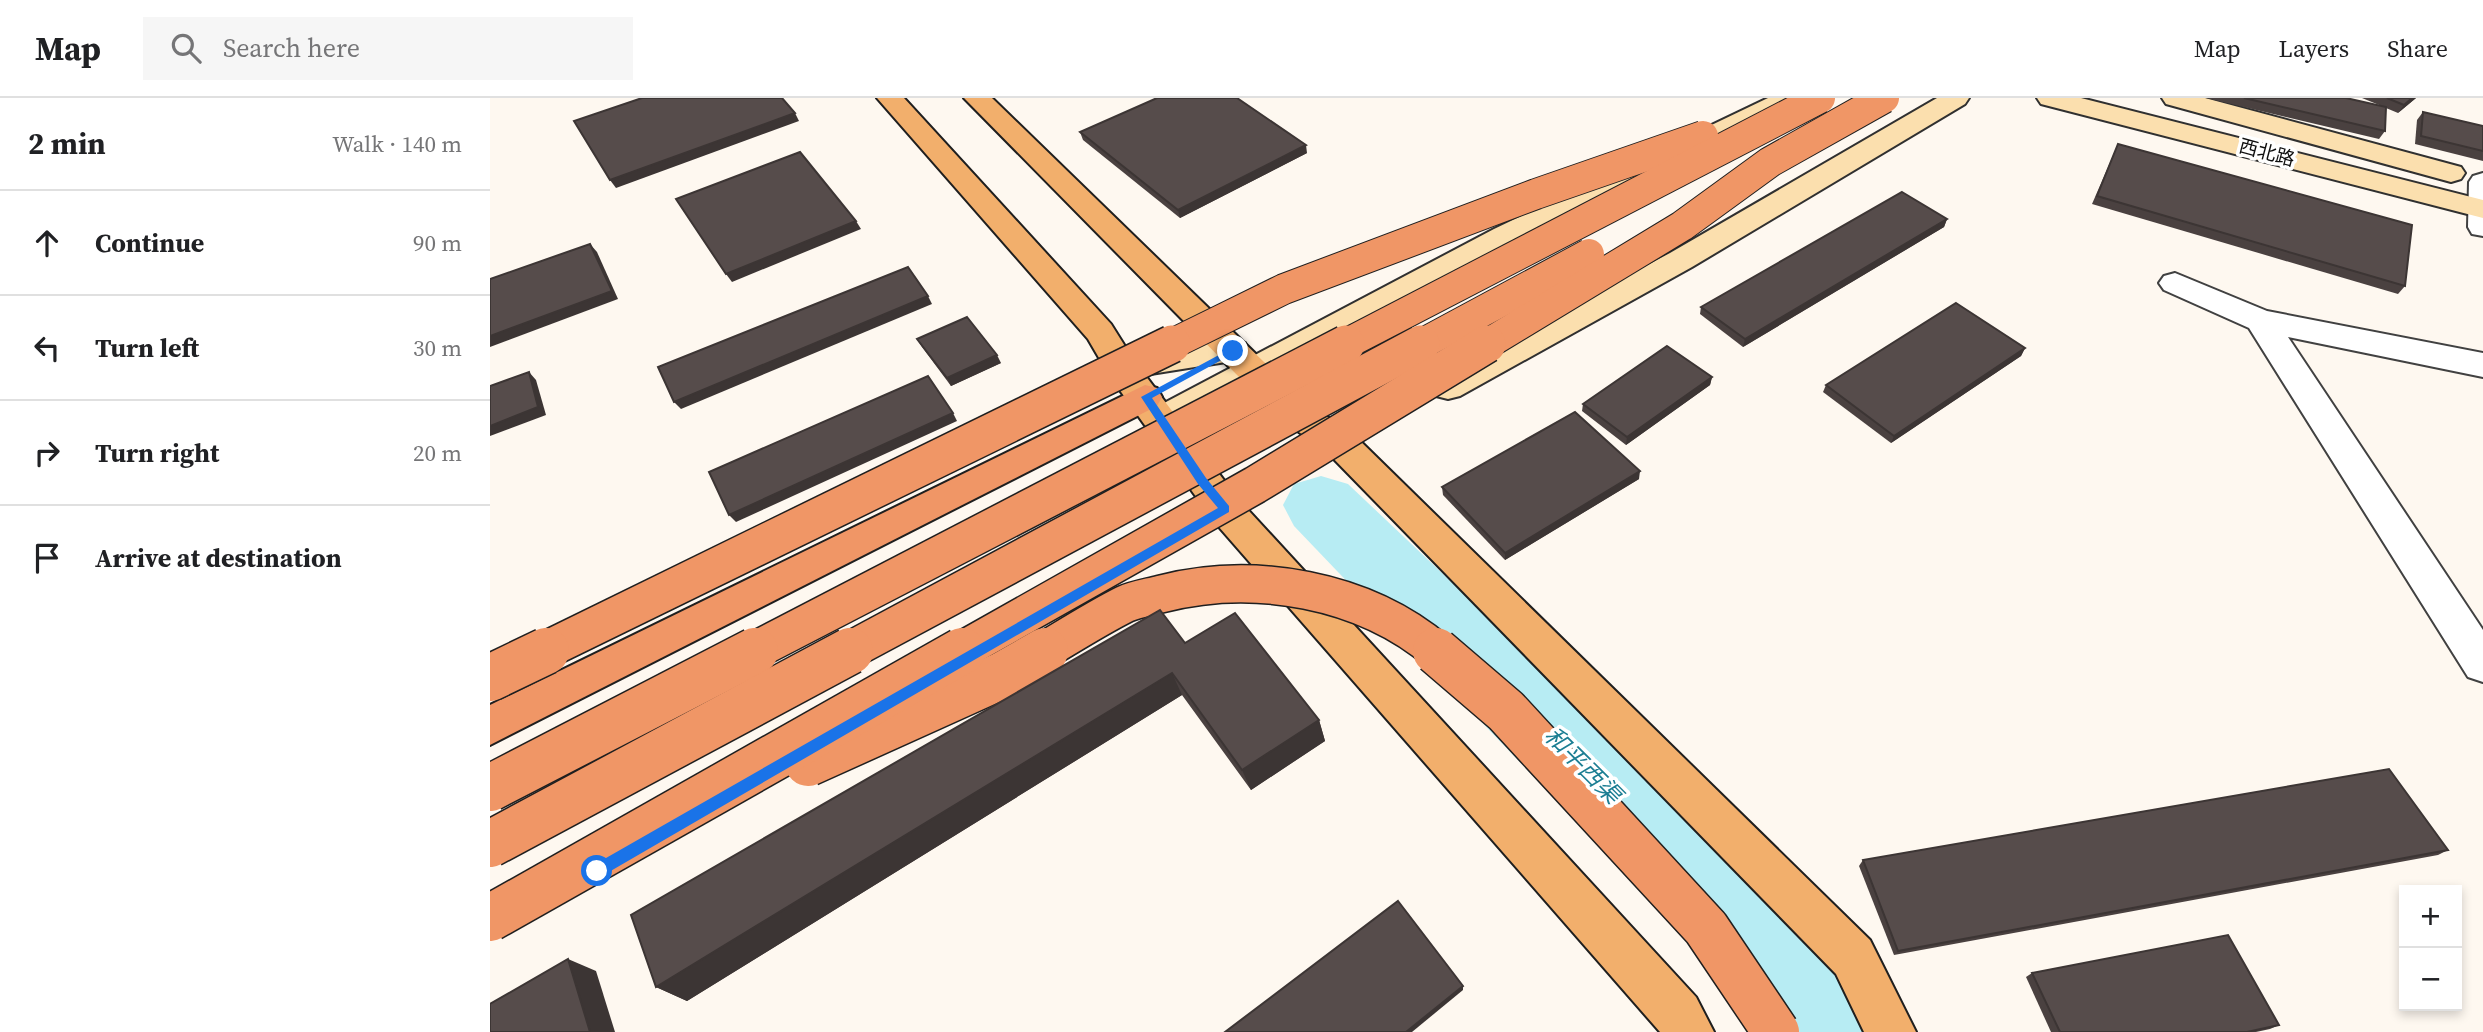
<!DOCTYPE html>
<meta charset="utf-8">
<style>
body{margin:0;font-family:"Source Serif 4","Noto Sans SC",serif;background:#f6f6f6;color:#202124}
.controls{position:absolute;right:21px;bottom:21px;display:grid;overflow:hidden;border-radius:0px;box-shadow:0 4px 10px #0003}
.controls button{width:63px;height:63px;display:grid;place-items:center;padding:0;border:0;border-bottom:2px solid #e0e0e0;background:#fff;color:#202124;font:35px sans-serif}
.stop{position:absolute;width:21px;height:21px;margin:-16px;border:5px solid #1a73e8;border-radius:50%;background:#fff}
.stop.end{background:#1a73e8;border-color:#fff;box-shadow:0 2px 7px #0008}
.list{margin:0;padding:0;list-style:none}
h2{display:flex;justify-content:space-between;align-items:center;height:91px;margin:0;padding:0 28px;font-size:30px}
h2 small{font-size:23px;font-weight:400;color:#757577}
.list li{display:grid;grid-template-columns:46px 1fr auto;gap:21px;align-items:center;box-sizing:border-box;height:105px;padding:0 28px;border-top:2px solid #e0e0e0}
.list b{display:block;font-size:26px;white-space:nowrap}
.list em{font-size:23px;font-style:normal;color:#757577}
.icon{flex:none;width:38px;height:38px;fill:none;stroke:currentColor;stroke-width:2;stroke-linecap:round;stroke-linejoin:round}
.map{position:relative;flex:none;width:1993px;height:934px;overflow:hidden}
header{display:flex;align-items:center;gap:42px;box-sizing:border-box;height:98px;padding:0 35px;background:#fff;border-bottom:2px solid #e0e0e0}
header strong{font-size:33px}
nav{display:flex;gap:38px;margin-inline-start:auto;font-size:24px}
.search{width:490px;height:63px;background:#f6f6f6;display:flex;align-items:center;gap:18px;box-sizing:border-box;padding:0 24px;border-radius:0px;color:#757577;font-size:26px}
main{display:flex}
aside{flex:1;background:#fff}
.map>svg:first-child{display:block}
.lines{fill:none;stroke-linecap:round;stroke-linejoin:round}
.river{fill:#b7ecf3;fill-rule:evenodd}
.minor-casing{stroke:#414141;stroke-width:4}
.secondary-casing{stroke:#303030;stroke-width:4}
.primary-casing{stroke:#1f1f1f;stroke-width:4}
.trunk-casing{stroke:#1f1f1f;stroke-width:4}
.minor{fill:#fff;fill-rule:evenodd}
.secondary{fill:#fbdfae;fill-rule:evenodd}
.primary{fill:#f2af6c;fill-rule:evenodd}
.trunk{fill:#f09666;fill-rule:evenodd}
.trunk-bridge-far2-casing{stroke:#1f1f1f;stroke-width:32;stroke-linecap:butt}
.trunk-bridge-far1-casing{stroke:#1f1f1f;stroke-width:40;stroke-linecap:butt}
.trunk-bridge-casing{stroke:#1f1f1f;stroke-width:49;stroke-linecap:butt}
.trunk-bridge-far2{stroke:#f09666;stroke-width:30}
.trunk-bridge-far1{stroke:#f09666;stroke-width:37}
.trunk-bridge{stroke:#f09666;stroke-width:46}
.wall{fill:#4a4140}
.shaded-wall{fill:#3c3534}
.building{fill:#564c4b;stroke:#3c3534;stroke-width:2}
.route{fill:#1a73e8}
.labels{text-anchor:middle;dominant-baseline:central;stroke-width:7;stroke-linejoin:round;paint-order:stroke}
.far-street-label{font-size:19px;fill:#0e0e0e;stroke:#fff}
.water-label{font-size:24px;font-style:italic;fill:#1c7e93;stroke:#fff}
</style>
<header>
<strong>Map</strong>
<div class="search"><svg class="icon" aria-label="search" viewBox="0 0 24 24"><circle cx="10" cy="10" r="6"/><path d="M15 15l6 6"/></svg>Search here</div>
<nav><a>Map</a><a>Layers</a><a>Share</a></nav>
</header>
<main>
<aside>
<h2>2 min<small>Walk · 140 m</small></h2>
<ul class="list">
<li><svg class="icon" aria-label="ahead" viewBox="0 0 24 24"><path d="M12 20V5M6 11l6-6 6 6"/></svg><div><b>Continue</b></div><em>90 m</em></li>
<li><svg class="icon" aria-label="left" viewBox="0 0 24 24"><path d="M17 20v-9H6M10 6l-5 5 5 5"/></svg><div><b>Turn left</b></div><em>30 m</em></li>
<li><svg class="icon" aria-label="right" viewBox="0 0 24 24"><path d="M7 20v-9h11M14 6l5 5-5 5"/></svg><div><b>Turn right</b></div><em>20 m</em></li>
<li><svg class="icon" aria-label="arrive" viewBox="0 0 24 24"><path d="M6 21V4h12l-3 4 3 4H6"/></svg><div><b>Arrive at destination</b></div></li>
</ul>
</aside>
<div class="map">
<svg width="1993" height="934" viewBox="0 0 1993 934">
<rect width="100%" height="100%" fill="#fef8f0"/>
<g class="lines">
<path class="river" d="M831 378 858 386 1358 859 1382 897 1397 934H1288L804 428 793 407 804 386Z"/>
<g class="minor-casing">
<g id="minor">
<path d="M1993 75V138L1982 136 1978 129 1979 84 1983 78Z"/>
<path d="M1685 175 1777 213 1993 255V279L1798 239 1993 532V584L1978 579 1759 230 1674 192 1669 185 1674 178Z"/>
</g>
</g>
<g class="secondary-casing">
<g id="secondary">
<path d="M1278 0H1312L1308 6 1026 145 683 331 671 335 659 331 654 322 659 313 1004 131Z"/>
<path d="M1447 0H1479L1475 6 1202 169 970 298 958 301 946 298 941 289 946 280 1180 155Z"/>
<path d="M1547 0H1591L1993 102V120L1551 6Z"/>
<path d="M1672 0H1715L1971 69 1975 75 1971 81 1961 84 1676 6Z"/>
<path d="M743 242 755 245 759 253 755 261 642 279 630 275 625 267 630 259 642 255Z"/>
</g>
</g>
<g class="primary-casing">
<g id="primary">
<path d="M387 0H414L621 226 643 261 748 401 1206 899 1224 934H1170L722 421 619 277 598 241Z"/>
<path d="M474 0H502L774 264 830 314 864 337 1380 842 1426 934H1374L1346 876 838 355 806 332 750 280Z"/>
</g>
</g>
<g class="trunk-casing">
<path id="trunk" d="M655 287 667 290 672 299 667 308 0 647V607Z"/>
</g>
<use href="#minor" class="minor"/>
<use href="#secondary" class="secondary"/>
<use href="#primary" class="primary"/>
<use href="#trunk" class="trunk"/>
<g class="trunk-bridge-far2-casing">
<g id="trunk-bridge-far2">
<path d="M678 248 794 191 1046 96 1213 38"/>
<path d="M852 248 1330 0"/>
<path d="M928 248 1099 156"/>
<path d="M994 248 1192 128 1280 64 1394 0"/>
</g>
</g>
<g class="trunk-bridge-far1-casing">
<g id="trunk-bridge-far1">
<path d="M52 554 682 246"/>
<path d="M262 554 856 246"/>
<path d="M357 554 931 246"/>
<path d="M469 554 765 387 997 246"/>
<path d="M552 554C579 538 607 520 635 506 646 501 660 499 671 496 764 472 874 491 948 554"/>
</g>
</g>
<g class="trunk-bridge-casing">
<g id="trunk-bridge">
<path d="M946 553 1016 613 1216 830 1286 934"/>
<path d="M0 580 56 553"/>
<path d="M318 665 513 577 555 553"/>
<path d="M0 690 265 553"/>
<path d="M0 746 360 553"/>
<path d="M0 820 472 553"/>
</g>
</g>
<use href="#trunk-bridge-far2" class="trunk-bridge-far2"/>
<use href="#trunk-bridge-far1" class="trunk-bridge-far1"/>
<use href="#trunk-bridge" class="trunk-bridge"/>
</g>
<g class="wall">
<path d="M1716 0H1856L1894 9 1872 0H1926L1908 15 1896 10 1895 33 1889 41Z"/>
<path d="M1933 14 1993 28V63L1925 46 1927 22Z"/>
<path d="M590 34 817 55 690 120 593 42Z"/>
<path d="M1628 46 1915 188 1908 196 1602 106Z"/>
<path d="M1457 121 1454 129 1253 249 1210 216 1211 209Z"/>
<path d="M427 241 511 265 461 288 432 249Z"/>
<path d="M1535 250 1531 258 1401 345 1333 294 1336 287Z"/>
<path d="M1222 279 1220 287 1136 347 1092 313 1093 306Z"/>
<path d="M1149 381 1015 462 953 397 952 389Z"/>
<path d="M695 545 829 622 835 643 761 692 692 597 197 903 166 889Z"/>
<path d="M1958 752 1948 757 1404 857 1369 768 1373 762Z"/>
<path d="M1542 875 1789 927 1780 931 1766 934H1561L1536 879Z"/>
</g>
<g class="shaded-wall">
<path d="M1922 0H1926L1908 15 1914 7Z"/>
<path d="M305 15 309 23 126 90 120 82Z"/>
<path d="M816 47 817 55 690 120 688 112Z"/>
<path d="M1457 121 1454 129 1253 249 1255 241Z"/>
<path d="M366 123 371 131 242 184 236 176Z"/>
<path d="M100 146 107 154 128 201 0 249V238Z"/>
<path d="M438 198 442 206 191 311 184 304Z"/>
<path d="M1535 250 1531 258 1401 345 1404 338Z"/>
<path d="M507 257 511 265 461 288 457 280Z"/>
<path d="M39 274 46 282 56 317 0 338V328Z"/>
<path d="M1222 279 1220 287 1136 347 1137 339Z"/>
<path d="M463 315 467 323 246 424 239 417Z"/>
<path d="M1150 373 1149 381 1015 462V455Z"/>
<path d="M682 575 692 597 197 903 166 889Z"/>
<path d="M829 622 835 643 761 692 752 672Z"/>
<path d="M78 861 106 873 125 934H100Z"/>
<path d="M973 888V892L922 934H916Z"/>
</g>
<g class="building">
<path d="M152 0H292L305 15 120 82 84 23Z"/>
<path d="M667 0H747L816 47 688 112 590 34Z"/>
<path d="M1754 0H1856L1896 9 1895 33Z"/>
<path d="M1897 0H1922L1914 7Z"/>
<path d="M1933 14 1993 28V53L1931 38Z"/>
<path d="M1628 46 1922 127 1915 188 1607 98Z"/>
<path d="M310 54 366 123 236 176 186 101Z"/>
<path d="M1412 94 1457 121 1255 241 1211 209Z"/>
<path d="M100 146 122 193 0 238V181Z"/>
<path d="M418 169 438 198 184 304 168 269Z"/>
<path d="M1466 205 1535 250 1404 338 1336 287Z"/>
<path d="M477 219 507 257 457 280 427 241Z"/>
<path d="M1177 248 1222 279 1137 339 1093 306Z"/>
<path d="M39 274 48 309 0 328V288Z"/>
<path d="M438 278 463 315 239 417 219 374Z"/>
<path d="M1085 314 1150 373 1015 455 952 389Z"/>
<path d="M670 512 695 545 745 515 829 622 752 672 682 575 166 889 141 817Z"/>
<path d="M1899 671 1958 752 1408 853 1373 762Z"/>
<path d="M908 803 973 888 916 934H735Z"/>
<path d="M1738 837 1789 927 1757 934H1570L1542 875Z"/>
<path d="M78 861 100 934H0V906Z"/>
</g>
<path class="route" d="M740 251 748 253 662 300 716 380 739 408V414L112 778H102V768L728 410 708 386 651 299Z"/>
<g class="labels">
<g class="far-street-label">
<text transform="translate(1777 54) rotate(15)">西北路</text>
</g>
<g class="water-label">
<text transform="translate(1093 667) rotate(45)">和平西渠</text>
</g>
</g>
</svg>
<div class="controls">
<button>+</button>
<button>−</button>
</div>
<div class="stop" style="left:107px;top:773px"></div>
<div class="stop end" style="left:743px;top:253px"></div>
</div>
</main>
